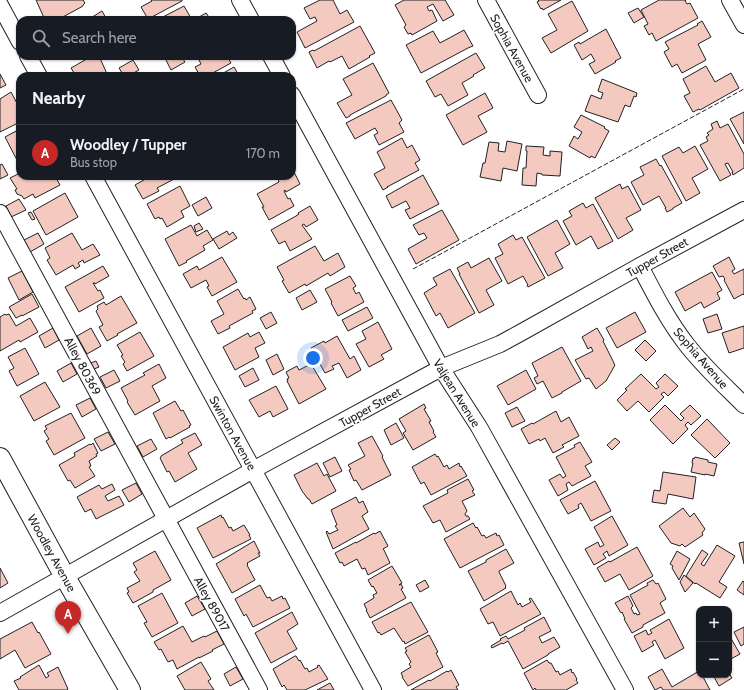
<!DOCTYPE html>
<meta charset="utf-8">
<style>
body{margin:0;font-family:Cabin,sans-serif;background:#20242c;color:#f1f3f6}
.controls{position:absolute;right:12px;bottom:12px;display:grid;overflow:hidden;border-radius:8px;box-shadow:0 1px 3px #0004}
.controls button{width:36px;height:36px;display:grid;place-items:center;padding:0;border:0;border-bottom:1px solid #363941;background:#171b24;color:#f1f3f6;font:20px sans-serif}
.you{position:absolute;left:313px;top:358px;width:14px;height:14px;margin:-10px;border:3px solid #fff;border-radius:50%;background:#1a73e8;box-shadow:0 0 0 6px #1a73e833}
.badge{display:grid;place-items:center;width:26px;height:26px;border-radius:50%;background:#c62828;color:#fff;font-size:13px;font-weight:700}
.pin{position:absolute;translate:-50% -33px;filter:drop-shadow(0 1px 2px #0008)}
.pin::after{content:'';position:absolute;top:21px;width:14px;height:12px;background:inherit;clip-path:polygon(0 0,100% 0,50% 100%)}
.list{margin:0;padding:0;list-style:none}
h2{display:flex;justify-content:space-between;align-items:center;height:52px;margin:0;padding:0 16px;font-size:17px}
h2 small{font-size:13px;font-weight:400;color:#9ea1a6}
.list li{display:grid;grid-template-columns:26px 1fr auto;gap:12px;align-items:center;box-sizing:border-box;height:56px;padding:0 16px;border-top:1px solid #363941}
.list b{display:block;font-size:15px;white-space:nowrap}
.list p{margin:0;font-size:13px;white-space:nowrap;color:#9ea1a6}
.list em{font-size:13px;font-style:normal;color:#9ea1a6}
.icon{flex:none;width:22px;height:22px;fill:none;stroke:currentColor;stroke-width:2;stroke-linecap:round;stroke-linejoin:round}
.map{position:relative;flex:none;width:744px;height:690px;overflow:hidden}
.search{position:absolute;background:#171b24;box-shadow:0 1px 3px #0004;left:16px;top:16px;width:280px;height:44px;display:flex;align-items:center;gap:10px;box-sizing:border-box;padding:0 14px;border-radius:12px;color:#9ea1a6;font-size:15px}
.panel{position:absolute;background:#171b24;box-shadow:0 1px 3px #0004;left:16px;top:72px;width:280px;height:108px;border-radius:12px}
.map>svg:first-child{display:block}
.building{fill:#f3c9c0;stroke:#222}
.lines{fill:none;stroke-linecap:round;stroke-linejoin:round}
.minor-casing{stroke:#222;stroke-width:18}
.major-casing{stroke:#222;stroke-width:22}
.minor{stroke:#fff;stroke-width:16}
.major{stroke:#fff;stroke-width:20}
.fence{stroke:#222;stroke-width:1;stroke-dasharray:5 2;stroke-linecap:butt}
.labels{text-anchor:middle;dominant-baseline:central;stroke-width:3;stroke-linejoin:round;paint-order:stroke}
.street-label{font-size:12px;fill:#222;stroke:#fff}
</style>
<div class="map">
<svg width="744" height="690" viewBox="0 0 744 690">
<rect width="100%" height="100%" fill="#fff"/>
<g class="building">
<path d="M36 0H83L85 3 83 5V6L61 18 62 20H45Z"/>
<path d="M151 0H182V1L148 19 141 7 152 1Z"/>
<path d="M320 0H333L340 14 347 10 354 22 305 48 297 32 317 21 315 17 310 19 304 8Z"/>
<path d="M404 0H445L454 15 443 21 433 4 427 7 429 11 432 10 437 21 412 35 411 33 408 34 404 27 406 25 395 5Z"/>
<path d="M538 0H561L543 10 542 8 541 9 537 2 539 1Z"/>
<path d="M659 0H686L685 1 687 4 690 3 698 18 656 41 652 33 649 35 644 26 648 24 641 10Z"/>
<path d="M572 1 588 31 551 53 542 38 557 30 548 14Z"/>
<path d="M184 6 192 20H159V19Z"/>
<path d="M638 8 644 17 634 23 628 13Z"/>
<path d="M102 11 107 20H84L88 18 89 19Z"/>
<path d="M206 13 211 20H194Z"/>
<path d="M702 21 711 37 698 44 706 60 682 73 677 64 672 67 664 52 669 49 665 42 698 25 697 24Z"/>
<path d="M360 26 375 53 369 56 370 57 349 69 342 56 330 62 329 61 317 68 309 52 313 50 314 51Z"/>
<path d="M606 29 621 58 615 61 616 62 595 74 589 64 595 61 591 54 582 60 574 45 579 42 580 44Z"/>
<path d="M464 30 473 46 468 48 421 73 406 45 433 31 440 43Z"/>
<path d="M476 53 485 68 473 75 474 76 462 83 468 95 448 106 441 94 435 97 426 81Z"/>
<path d="M92 56H99L108 76H76L71 68Z"/>
<path d="M168 56H181L185 62 171 70 165 58Z"/>
<path d="M197 56H227L231 63 211 74 210 73 205 76H200L195 67 201 64Z"/>
<path d="M133 60 139 70 128 76H124L119 68Z"/>
<path d="M373 63 389 93 386 95V96L350 115V116L346 118 337 103 352 95 343 79Z"/>
<path d="M706 66 715 82 731 73 739 88 700 110 699 109 693 112 684 96 690 93 683 79Z"/>
<path d="M234 67 239 76H218Z"/>
<path d="M0 74 6 85 0 88Z"/>
<path d="M602 79 637 93 636 97 634 96 630 107 625 105 618 122 585 111 591 95 601 99 603 93 598 91Z"/>
<path d="M11 92 20 109V122L0 132V99Z"/>
<path d="M485 93 493 108 478 116 487 132 463 145 446 115Z"/>
<path d="M391 100 402 120 399 123 404 132 379 145 374 135 378 133 375 128 355 139 346 123Z"/>
<path d="M744 112V144L730 119Z"/>
<path d="M581 115 605 127 604 128 609 131 595 158 591 156 590 158 569 146 574 136 578 139 582 132 574 127Z"/>
<path d="M717 121 720 128 728 124 744 154V168L733 175 732 172H733L728 163 725 164 731 175 720 181 700 145 708 141 706 137 709 135 707 133 713 129 711 124Z"/>
<path d="M20 129V162H18L5 137Z"/>
<path d="M402 138 407 148 412 145 420 160 415 163 419 170 387 187H388L383 190 374 174 385 168 377 152Z"/>
<path d="M507 141 522 144 517 171 503 168 501 181 480 177 483 163H485L489 142 499 143 498 151 505 152Z"/>
<path d="M526 146 544 147 543 155 550 156V151L562 152 560 176 542 175V174L537 173 536 186 522 185 523 168H526L527 151H526Z"/>
<path d="M695 146 708 169 692 178 700 193 686 201 662 156 679 147 683 153Z"/>
<path d="M656 159 660 166 661 165 682 203 673 208V209L667 212 665 208H666L659 196 643 205 631 182 644 175 640 167Z"/>
<path d="M2 164 8 175 0 179V165Z"/>
<path d="M293 170 300 184 286 192 285 190 284 191 288 199 290 198 294 206 269 220 262 207H264L257 194 279 182 278 179 282 176H292V171Z"/>
<path d="M20 173V176H55L60 185 35 198 33 194 24 199 22 196 17 194 15 190 17 189 10 178Z"/>
<path d="M423 175 439 204 410 219 405 210 410 208 406 201 392 208 386 196Z"/>
<path d="M149 176H177L176 177V178L157 188 159 191 143 199 135 185 149 177Z"/>
<path d="M620 184 622 189 628 186 641 210 626 218 633 230 618 239 595 198Z"/>
<path d="M180 186 190 206 181 211 184 217 167 227 162 218 160 219 159 217 155 219 147 204Z"/>
<path d="M65 193 78 217 46 235 33 211Z"/>
<path d="M206 197 212 208 198 216 192 205Z"/>
<path d="M19 199 26 210 11 217 6 206Z"/>
<path d="M583 203 586 208 593 204 613 241 598 249 591 236 576 245 563 221 572 216 569 211Z"/>
<path d="M310 206 318 220 306 227 304 224 302 225 312 239 290 251 285 241 279 244 271 230 296 216 299 214 298 213Z"/>
<path d="M442 210 459 240 416 264 408 249 427 238 424 233 419 235 413 225Z"/>
<path d="M31 212 35 219 32 220 28 213Z"/>
<path d="M557 220 570 244 555 253 563 268 548 276 527 237Z"/>
<path d="M199 223 203 229 196 232 194 226Z"/>
<path d="M191 225 197 236 207 230 213 240 203 246 205 250 186 261 187 262 179 266 165 239Z"/>
<path d="M227 231 229 235 233 232 237 238 219 249 213 239Z"/>
<path d="M38 233 44 244 30 252 24 240Z"/>
<path d="M72 233 82 250 93 244 100 255 84 263 83 260 78 263 80 266 75 269 73 265 56 275 47 260 50 258 45 248Z"/>
<path d="M513 235 516 240 522 237 545 278 528 287 527 285H528L523 276 508 284 495 258 503 254 498 244Z"/>
<path d="M315 246 324 261 338 253 345 267 330 276 328 273 306 286 305 284 289 293 282 281 284 280 277 267Z"/>
<path d="M222 257 237 282 212 296 207 287 209 286 206 280 191 288 183 274 197 266 199 270Z"/>
<path d="M729 257 735 269 732 271 734 274 744 269V295L743 294 734 299 724 280 725 279 723 276 719 277 713 266Z"/>
<path d="M489 258 502 281 486 290 494 305 479 313 459 274H460L457 268 468 262 471 268Z"/>
<path d="M103 266 109 276 95 284V283H93L98 291 100 290 104 298 79 312 65 287Z"/>
<path d="M450 269 475 313 448 328 440 313 436 316 424 293 437 285 433 278Z"/>
<path d="M22 271 33 292 19 300 8 278Z"/>
<path d="M712 272 722 290 717 293 720 299 704 308 701 302 685 311 675 292Z"/>
<path d="M350 276 356 286 353 288 356 294 359 292 364 302 338 316 331 303 332 302 325 289Z"/>
<path d="M238 289 244 299 245 298 246 300 250 297 256 309 252 311 253 313 229 326 230 328 218 334 211 321 224 314 217 301Z"/>
<path d="M310 290 317 302 302 310 296 298Z"/>
<path d="M32 294 39 307 22 316V315L16 318 9 307Z"/>
<path d="M121 296 137 323 117 334 118 335 107 341 99 327 103 325 96 311 98 309 97 306 104 302 106 305Z"/>
<path d="M367 307 373 318 348 331 342 320Z"/>
<path d="M271 312 277 323 266 329 260 318Z"/>
<path d="M635 312 646 332 617 348 606 328Z"/>
<path d="M5 314 6 315 9 314 16 326 30 318 38 332 20 342 19 340 0 351V317Z"/>
<path d="M717 314 722 329 708 333 703 319Z"/>
<path d="M378 322 392 349 381 355 384 359 369 367 356 344 366 339 362 331Z"/>
<path d="M744 326V348L729 353 722 333Z"/>
<path d="M53 328 59 340 45 348 39 336Z"/>
<path d="M91 328 101 346 87 354 77 336Z"/>
<path d="M597 328 604 340 603 341 614 363V364L615 365 606 381 596 389 589 378 586 379 575 360 593 351 591 347 588 349 582 337Z"/>
<path d="M140 332 154 356 127 371 123 364 125 362 121 356 123 355 117 345Z"/>
<path d="M259 332 265 343 255 348 259 357 235 370 223 347 248 333 250 337Z"/>
<path d="M337 336 350 359 354 356 361 370 347 378 339 363 332 366 334 369 325 373 311 348 324 341 325 343Z"/>
<path d="M645 340 656 351 646 361 635 350Z"/>
<path d="M562 347 581 381 562 392V393L552 398 543 381 537 384 534 378 538 376 532 363Z"/>
<path d="M25 348 39 374 17 386 9 371 14 368 8 357Z"/>
<path d="M277 354 284 369 273 375 266 360Z"/>
<path d="M96 361 99 367 94 369 91 363Z"/>
<path d="M71 363 77 374 63 382 57 371Z"/>
<path d="M159 364 166 378 152 386 160 401 135 415 127 402 128 401 121 388 145 375 143 373Z"/>
<path d="M311 364 326 389 299 404 287 381H288L287 379 289 378 286 372 297 366 299 370Z"/>
<path d="M253 368 259 380 245 387 239 376Z"/>
<path d="M114 370 120 381 106 388 100 377Z"/>
<path d="M526 370 536 389 508 405 497 386Z"/>
<path d="M641 374 656 389 659 387 656 383 665 374 678 386 668 396 664 392 661 394 664 397 649 412 638 401 627 411 617 400 627 390 625 389Z"/>
<path d="M45 382 60 407 34 421 20 396Z"/>
<path d="M276 386 288 409 273 417 270 411 259 417 249 400Z"/>
<path d="M90 398 96 409 82 417 76 405Z"/>
<path d="M175 401 181 411 183 410 191 425 189 426 190 427 170 438 169 437 166 439 153 413Z"/>
<path d="M424 404 426 408 424 409 431 421 429 422 434 431 433 432 436 437 413 450 403 433 406 431 399 419Z"/>
<path d="M665 405 681 421 684 418 680 414 690 405 701 416 691 425 688 422 685 425 688 429 673 444 650 420Z"/>
<path d="M517 407 525 421 512 427 505 413Z"/>
<path d="M556 411 561 422 569 417 579 436 562 445 564 447 553 453 545 438 540 441 539 439 529 444 521 429 532 423 533 424Z"/>
<path d="M71 413 85 438 54 455 46 441 49 439 44 431 47 429 45 426Z"/>
<path d="M707 419 730 443 715 458 691 435Z"/>
<path d="M396 423 404 438 391 445 384 430Z"/>
<path d="M108 432 115 444 101 451 94 439Z"/>
<path d="M195 433 202 445 188 453 197 469 175 482 169 471 167 472 160 458 161 457V456L183 443 181 440Z"/>
<path d="M372 436 383 456 382 457 391 475 362 490 356 480 354 481 349 470 351 469 348 465 365 456 358 443Z"/>
<path d="M615 438 620 442 612 450 607 445Z"/>
<path d="M151 439 157 449 143 457 137 446Z"/>
<path d="M580 442 592 462 585 466 591 476 572 486 569 482 566 484 568 490 558 496 549 480 560 474 563 478 566 476 556 457 575 447 574 445Z"/>
<path d="M93 443 98 453 96 454 97 456 89 461 91 466 89 467 95 476 75 488 70 480 68 481 59 465 75 456 74 453 90 444 91 445Z"/>
<path d="M435 454 437 457 438 456 444 467 447 465 449 469 459 463 460 467 461 466 467 476 431 495 424 482 421 484 412 467Z"/>
<path d="M335 457 342 471 330 477 323 463Z"/>
<path d="M695 457 708 460V462L717 464 714 476 705 474V475L691 472 693 463H692L693 458 694 459Z"/>
<path d="M317 463 324 476 327 474 336 491 312 504 309 499H308L302 491 294 475Z"/>
<path d="M663 472 696 477 693 499 668 494 666 504 652 502 654 490 660 491Z"/>
<path d="M468 479 474 490 472 491 475 495 462 501 467 511 465 514 466 516H468L470 519 446 532 440 520 433 523 423 506 448 493 447 490Z"/>
<path d="M595 481 611 511 591 521 581 503 578 505 579 508 568 514 560 500Z"/>
<path d="M136 483 142 494 129 502 122 490Z"/>
<path d="M112 484 115 490 105 496 108 501 119 496 124 505 96 519 91 509 85 512 77 497 99 485 102 489Z"/>
<path d="M356 497 359 503 363 501 368 512 362 516 369 529 333 549 326 532 327 531 329 534 338 530 335 526 337 525 331 510Z"/>
<path d="M683 508 690 517 694 513 705 529 702 533 703 535 685 547 682 544 680 546 671 543 659 526Z"/>
<path d="M221 515 222 518 223 517 229 528 231 527 233 531 244 525 250 535H249L251 539 213 558 197 528Z"/>
<path d="M612 516 628 545 609 556 607 551 603 554 606 558 594 565 585 549 598 542 600 547 604 545 594 527Z"/>
<path d="M473 523 476 528 477 527 482 536 484 535 486 538 496 533 497 536 499 535 504 545 460 568 444 539Z"/>
<path d="M380 531 388 546 383 549 384 550 390 563 368 575 365 568 362 569 357 559 344 566 342 562 340 563 335 553 356 542V543L374 533 375 534Z"/>
<path d="M254 541 260 553H258L260 556 247 563 248 564 247 565 255 580 232 593 216 564Z"/>
<path d="M744 542V564L739 543Z"/>
<path d="M717 545 735 556 719 582 727 587 720 598 696 583 695 584 686 576 702 550 708 554 701 564 704 566Z"/>
<path d="M637 547 653 576 629 590 620 574 605 582 597 568 609 561 610 562Z"/>
<path d="M506 549 514 563 499 571V572L506 586 505 587 506 588 484 601 468 571 486 562V560Z"/>
<path d="M155 551 171 580 153 590V592L133 603 127 593 129 592 127 588 140 581 134 572 137 570 133 563Z"/>
<path d="M677 551 690 559 679 580 672 568 673 566 670 564Z"/>
<path d="M392 566 402 583 399 585 401 584 403 588 401 589 406 598 370 618 366 610H367L364 604 374 598 373 595 377 593 373 586 372 587 368 580Z"/>
<path d="M0 568 8 583 0 588Z"/>
<path d="M684 575 693 583 685 592 680 582Z"/>
<path d="M425 580 429 587 420 592 416 585Z"/>
<path d="M653 580 656 584 658 583 666 599 660 603 665 613 643 625V627L632 633 624 619H625L622 612 621 613 615 603 628 596 633 606 631 608 634 614 636 613 637 615 640 614 630 595 648 585 647 583Z"/>
<path d="M743 581 744 582V595L737 590Z"/>
<path d="M260 585 267 598 270 597 272 601 282 596 283 599 285 598 290 608 253 627 246 614 244 616 235 599Z"/>
<path d="M511 591 518 605 520 603 522 607 531 602 529 599 531 598 541 614 500 636 493 622 488 624 480 609Z"/>
<path d="M162 593 178 623 152 637 144 623 147 622 138 606Z"/>
<path d="M197 596 205 609 192 616 185 603Z"/>
<path d="M411 602 428 632 405 644 404 641 403 642 394 628 381 635 379 632 378 633 372 622Z"/>
<path d="M292 612 298 624 287 631 297 649 271 663 255 633Z"/>
<path d="M544 617 551 631 539 637 542 643 554 637 560 647 548 654V655L523 669 508 641 503 644 502 643 492 648 491 646 501 640 500 639 506 636 508 639 525 630 524 628Z"/>
<path d="M669 619 684 648 665 659 655 640 652 642 654 645 642 652 634 636 646 630 648 635 652 633 650 630Z"/>
<path d="M32 622 38 633 39 632 51 654 25 668 15 650 0 659V639Z"/>
<path d="M183 626 192 642 204 636 205 637 217 631 224 644 212 650 213 651 199 658V657L177 669 173 660 168 662 161 649 159 650 154 642Z"/>
<path d="M744 627V644L741 646 734 632Z"/>
<path d="M429 635 438 652 436 653 443 667 408 686 402 677H403L401 673 411 667 409 664 411 662 405 652 407 651 405 648Z"/>
<path d="M729 635 740 654 729 660Z"/>
<path d="M295 656H296L299 661 300 660 305 669 307 668 309 672 318 667 317 666 319 665 328 679 305 690H287L284 685 282 687 273 669Z"/>
<path d="M547 660 549 663H551L556 672 558 671 560 675 571 669 572 673 573 672 577 679 576 680 578 683 566 690H536L535 688 533 690 524 673Z"/>
<path d="M201 662 211 679 208 681 214 690H185L177 676Z"/>
<path d="M39 665 46 678 49 676 47 673 58 667 68 689 67 690H19L14 681 21 678 20 677Z"/>
<path d="M236 667 243 679 230 686 224 674Z"/>
<path d="M662 669 672 687 699 671V675H702L710 690H663L661 687 655 690 648 677Z"/>
<path d="M451 670 459 685 456 687 458 690H411L429 680 430 681 447 671 448 672Z"/>
<path d="M729 673 732 678 719 686 713 675H729Z"/>
<path d="M330 683 334 690H317Z"/>
</g>
<g class="lines">
<g class="minor-casing">
<g id="minor">
<path d="M240 0 251 20"/>
<path d="M486 0 538 95"/>
<path d="M730 0 744 25"/>
<path d="M0 5 20 42"/>
<path d="M28 56 39 76"/>
<path d="M271 56 282 76"/>
<path d="M292 95 441 368 479 427 625 690"/>
<path d="M93 176 373 690"/>
<path d="M0 213 259 690"/>
<path d="M640 266C654 293 668 321 687 345 704 367 725 386 744 405"/>
<path d="M0 613 253 470 441 368 500 344 522 332 640 266 744 210"/>
</g>
</g>
<g class="major-casing">
<path id="major" d="M0 458 65 577 130 690"/>
</g>
<use href="#minor" class="minor"/>
<use href="#major" class="major"/>
<path class="fence" d="M413 269 744 89"/>
</g>
<g class="labels">
<g class="street-label">
<text transform="translate(512 48) rotate(61)">Sophia Avenue</text>
<text transform="translate(657 257) rotate(-29)">Tupper Street</text>
<text transform="translate(701 358) rotate(49)">Sophia Avenue</text>
<text transform="translate(83 366) rotate(62)">Alley 80369</text>
<text transform="translate(457 393) rotate(58)">Valjean Avenue</text>
<text transform="translate(370 407) rotate(-29)">Tupper Street</text>
<text transform="translate(233 433) rotate(61)">Swinton Avenue</text>
<text transform="translate(52 553) rotate(61)">Woodley Avenue</text>
<text transform="translate(212 604) rotate(61)">Alley 89017</text>
</g>
</g>
</svg>
<div class="controls">
<button>+</button>
<button>−</button>
</div>
<div class="you"></div>
<div class="pin badge" style="left:68px;top:634px">A</div>
<div class="search"><svg class="icon" aria-label="search" viewBox="0 0 24 24"><circle cx="10" cy="10" r="6"/><path d="M15 15l6 6"/></svg>Search here</div>
<section class="panel">
<h2>Nearby<small></small></h2>
<ul class="list">
<li><span class="badge">A</span><div><b>Woodley / Tupper</b><p>Bus stop</p></div><em>170 m</em></li>
</ul>
</section>
</div>
